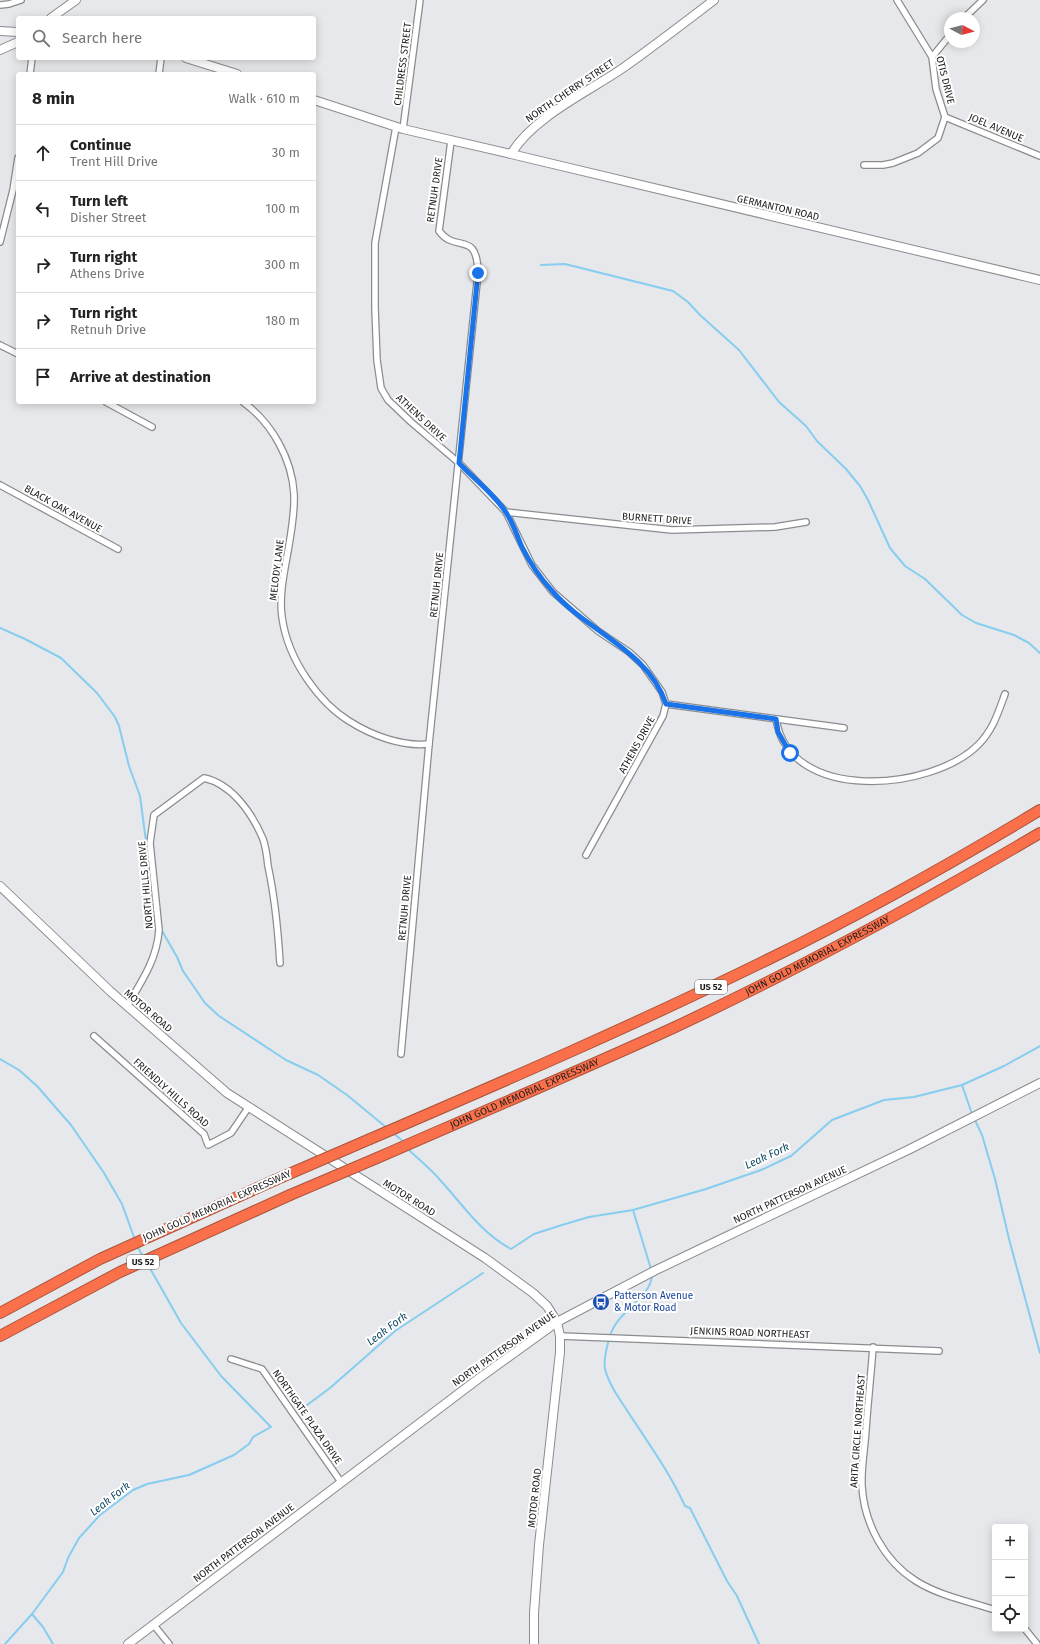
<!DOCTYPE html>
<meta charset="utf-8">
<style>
body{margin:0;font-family:"Fira Sans",sans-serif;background:#f2f2f2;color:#222}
.controls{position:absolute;right:12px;bottom:12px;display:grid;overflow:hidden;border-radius:4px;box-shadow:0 2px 10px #0003}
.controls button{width:36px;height:36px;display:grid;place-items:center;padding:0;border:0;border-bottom:1px solid #e0e0e0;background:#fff;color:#222;font:20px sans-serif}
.compass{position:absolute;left:944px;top:12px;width:36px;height:36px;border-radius:50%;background:#fff;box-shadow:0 2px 10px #0003;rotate:97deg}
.stop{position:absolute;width:12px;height:12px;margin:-9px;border:3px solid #1a73e8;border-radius:50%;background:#fff}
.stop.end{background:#1a73e8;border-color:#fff;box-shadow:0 1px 4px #0008}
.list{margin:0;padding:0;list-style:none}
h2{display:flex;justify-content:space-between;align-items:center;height:52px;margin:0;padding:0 16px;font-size:17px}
h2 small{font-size:13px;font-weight:400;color:#767676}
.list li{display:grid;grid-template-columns:26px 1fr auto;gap:12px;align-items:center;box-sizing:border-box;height:56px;padding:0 16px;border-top:1px solid #e0e0e0}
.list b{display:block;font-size:15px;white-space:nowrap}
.list p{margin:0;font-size:13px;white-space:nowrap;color:#767676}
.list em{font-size:13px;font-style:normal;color:#767676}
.icon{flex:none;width:22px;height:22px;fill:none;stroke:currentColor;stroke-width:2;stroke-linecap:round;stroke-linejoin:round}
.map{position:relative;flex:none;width:1040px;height:1644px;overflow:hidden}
.search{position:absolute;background:#fff;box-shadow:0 2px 10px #0003;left:16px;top:16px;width:300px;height:44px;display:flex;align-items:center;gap:10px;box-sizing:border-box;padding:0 14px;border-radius:4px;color:#767676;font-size:15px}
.panel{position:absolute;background:#fff;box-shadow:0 2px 10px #0003;left:16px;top:72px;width:300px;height:332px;border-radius:4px}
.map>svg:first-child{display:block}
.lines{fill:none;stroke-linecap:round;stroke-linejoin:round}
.stream{stroke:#86cdef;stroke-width:2}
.street-casing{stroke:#8b8c8f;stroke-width:8}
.secondary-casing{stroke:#8b8c8f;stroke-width:10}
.highway-casing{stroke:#ac533b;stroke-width:12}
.street{stroke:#fff;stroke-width:5.5}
.secondary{stroke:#fff;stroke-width:8}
.highway{stroke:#fa704b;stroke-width:10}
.highway-bridge-casing{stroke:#ac533b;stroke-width:12;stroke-linecap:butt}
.highway-bridge{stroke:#fa704b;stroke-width:10}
.route{stroke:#1a73e8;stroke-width:5}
.labels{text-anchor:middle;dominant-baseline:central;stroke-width:4;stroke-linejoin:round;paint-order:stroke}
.shield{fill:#fff;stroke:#606061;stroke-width:1}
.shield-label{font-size:9px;font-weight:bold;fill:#1c1c1d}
.street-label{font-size:10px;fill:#1c1c1d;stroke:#fff}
.transit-label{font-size:10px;fill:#164399;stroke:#fff;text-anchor:start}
.water-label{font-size:11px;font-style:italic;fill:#134c64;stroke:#fff}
</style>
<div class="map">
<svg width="1040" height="1644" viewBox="0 0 1040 1644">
<rect width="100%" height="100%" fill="#e7e8eb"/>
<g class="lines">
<g class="stream">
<path d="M541 265 565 264 673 291 688 302 700 315 739 350 779 402 806 426 817 441 846 469 860 486 868 500 890 548 905 566 925 579 962 615 976 623 1014 635 1029 643 1040 653"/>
<path d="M0 628 25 639 61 658 97 693 115 717 119 726 129 766 140 796 153 894"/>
<path d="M161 929 177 957 183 971 205 1003 219 1016 286 1060 318 1075 347 1095 387 1128"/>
<path d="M0 1059 19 1070 37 1086 71 1125 104 1173 122 1204 135 1240"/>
<path d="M962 1085 972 1114"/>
<path d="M975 1120 982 1135 995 1179 1009 1239 1040 1353"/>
<path d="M393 1133 404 1142"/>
<path d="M408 1149C419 1160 431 1169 441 1181 463 1205 481 1233 511 1249L534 1234 562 1225 589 1217 633 1210 706 1189 761 1170 791 1156 832 1120 884 1100 914 1097 962 1085 1004 1066 1040 1046"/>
<path d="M633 1210 651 1269"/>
<path d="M137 1246 144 1258"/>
<path d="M652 1275C651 1298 618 1310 610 1336 607 1346 603 1359 605 1369 609 1385 621 1401 630 1415 649 1444 670 1473 685 1506L690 1508 727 1581 737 1596 759 1644"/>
<path d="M307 1405 330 1388 395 1331 483 1273"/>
<path d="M32 1614 43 1627 53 1644"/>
<path d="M5 1644 32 1614 63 1572 68 1558 79 1538 100 1515 133 1490 147 1484 189 1475 234 1455 249 1444 253 1437 271 1427 221 1376 181 1323 147 1263"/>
</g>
<g class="street-casing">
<g id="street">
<path d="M0 5 9 4 21 0"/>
<path d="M964 18 983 0"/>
<path d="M932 57 950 35"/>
<path d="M30 74 32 58"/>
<path d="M159 74 161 58"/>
<path d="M945 117 1040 156"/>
<path d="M396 127 375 243V308L377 360 381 388 388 400 411 422 459 463 506 512 532 565 553 592 598 631 629 652 643 665 662 692 666 704 663 716 586 855"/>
<path d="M403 129 420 0"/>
<path d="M864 165H883L893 163 918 153 938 138 945 117 936 89 932 57 897 0"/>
<path d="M0 242 13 190 18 158"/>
<path d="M0 345 18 354"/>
<path d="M106 402 152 427"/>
<path d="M243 402C272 423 292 459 294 494 295 513 291 533 288 551 284 573 279 596 282 617 285 639 294 660 307 679 318 695 331 710 349 721 371 735 402 747 429 744"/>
<path d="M0 485 118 549"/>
<path d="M506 512 672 530 775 527 806 522"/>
<path d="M666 704 844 728"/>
<path d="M776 719C789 804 932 791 978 745 993 730 998 713 1005 694"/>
<path d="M127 1006C142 981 157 959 159 930L150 843 154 815 204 778C232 784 252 813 263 839 266 847 267 857 268 866 275 898 278 930 280 963"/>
<path d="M94 1036 204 1134 208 1145 231 1133 248 1108"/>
<path d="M401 1054 429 744 478 273C477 229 456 254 439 231L451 141"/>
<path d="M560 1336 939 1351"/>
<path d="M873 1347C871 1374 868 1402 866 1429 865 1448 861 1467 862 1486 864 1523 884 1561 916 1581 940 1596 968 1601 995 1610"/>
<path d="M231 1359 262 1369 341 1482"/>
<path d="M153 1624 169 1644"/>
<path d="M1025 1629 1037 1644"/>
</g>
</g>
<g class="secondary-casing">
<g id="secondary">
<path d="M51 18 76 0"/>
<path d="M0 31 18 32"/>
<path d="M0 50 18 42"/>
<path d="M186 58 237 74"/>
<path d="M314 100 403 129 511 154 1040 280"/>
<path d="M511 154C533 117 588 92 623 68 654 46 684 23 714 0"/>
<path d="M0 886 110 991 227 1093 485 1258 533 1293 547 1306 557 1322 560 1336V1352L539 1545 534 1613V1644"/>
<path d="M128 1644 478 1379 557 1322 656 1270 908 1150 1040 1083"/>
</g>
</g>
<g class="highway-casing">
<g id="highway">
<path d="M370 1139C505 1081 639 1023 771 958 863 913 952 863 1040 810"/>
<path id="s1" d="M377 1158C475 1115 575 1073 673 1028 799 969 921 903 1040 833"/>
<path d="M0 1313 100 1259 275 1180"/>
<path d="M0 1336 120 1272 290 1195"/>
</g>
</g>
<use href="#street" class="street"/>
<use href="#secondary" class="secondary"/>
<use href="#highway" class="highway"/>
<g class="highway-bridge-casing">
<g id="highway-bridge">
<path d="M275 1180 370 1139"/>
<path d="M290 1195 377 1158"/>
</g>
</g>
<use href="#highway-bridge" class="highway-bridge"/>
</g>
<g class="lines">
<path class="route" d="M478 273 459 463C474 479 493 493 505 511 513 522 517 536 522 547 530 563 541 579 553 592 588 632 648 650 666 704L776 719 778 732 790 753"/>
</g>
<defs>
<g id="bus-disc" transform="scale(0.9)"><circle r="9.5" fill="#1a4fb4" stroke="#fff"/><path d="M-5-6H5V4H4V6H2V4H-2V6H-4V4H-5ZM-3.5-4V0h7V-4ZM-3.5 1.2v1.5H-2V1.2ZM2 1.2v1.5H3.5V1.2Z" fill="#fff"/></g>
</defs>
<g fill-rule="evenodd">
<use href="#bus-disc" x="601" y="1302"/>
</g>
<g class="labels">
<g class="shield">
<rect x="695" y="980" width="32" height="14" rx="3"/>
<rect x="127" y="1255" width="32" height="14" rx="3"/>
</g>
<g class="shield-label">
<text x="711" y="987">US 52</text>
<text x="143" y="1262">US 52</text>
</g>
<g class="street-label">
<text transform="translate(403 64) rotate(-83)">CHILDRESS STREET</text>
<text transform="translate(945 80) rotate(76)">OTIS DRIVE</text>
<text transform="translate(570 91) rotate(-34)">NORTH CHERRY STREET</text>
<text transform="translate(996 128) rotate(23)">JOEL AVENUE</text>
<text transform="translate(435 190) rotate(-82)">RETNUH DRIVE</text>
<text transform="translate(778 208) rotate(13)">GERMANTON ROAD</text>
<text transform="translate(421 418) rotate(43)">ATHENS DRIVE</text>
<text transform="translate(63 509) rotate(29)">BLACK OAK AVENUE</text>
<text transform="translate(657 519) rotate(4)">BURNETT DRIVE</text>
<text transform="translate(277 570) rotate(-83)">MELODY LANE</text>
<text transform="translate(437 585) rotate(-84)">RETNUH DRIVE</text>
<text transform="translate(637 745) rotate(-61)">ATHENS DRIVE</text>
<text transform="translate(146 885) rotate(-95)">NORTH HILLS DRIVE</text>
<text transform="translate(405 908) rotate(-85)">RETNUH DRIVE</text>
<text stroke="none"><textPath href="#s1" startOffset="485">JOHN GOLD MEMORIAL EXPRESSWAY</textPath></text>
<text transform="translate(148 1011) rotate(41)">MOTOR ROAD</text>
<text transform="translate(171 1093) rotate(42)">FRIENDLY HILLS ROAD</text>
<text stroke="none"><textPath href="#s1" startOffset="161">JOHN GOLD MEMORIAL EXPRESSWAY</textPath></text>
<text transform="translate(790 1195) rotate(-25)">NORTH PATTERSON AVENUE</text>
<text transform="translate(409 1198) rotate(32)">MOTOR ROAD</text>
<text transform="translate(217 1206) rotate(-24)">JOHN GOLD MEMORIAL EXPRESSWAY</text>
<text transform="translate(750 1333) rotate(2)">JENKINS ROAD NORTHEAST</text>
<text transform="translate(504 1349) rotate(-35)">NORTH PATTERSON AVENUE</text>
<text transform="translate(307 1417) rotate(55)">NORTHGATE PLAZA DRIVE</text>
<text transform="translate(858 1431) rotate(-86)">ARITA CIRCLE NORTHEAST</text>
<text transform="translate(535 1498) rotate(-84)">MOTOR ROAD</text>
<text transform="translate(244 1543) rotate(-37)">NORTH PATTERSON AVENUE</text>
</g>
<g class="transit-label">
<text x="614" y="1296">Patterson Avenue<tspan x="614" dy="12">&amp; Motor Road</tspan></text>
</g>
<g class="water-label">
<text transform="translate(767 1156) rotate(-25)">Leak Fork</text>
<text transform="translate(387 1329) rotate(-37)">Leak Fork</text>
<text transform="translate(110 1499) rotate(-38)">Leak Fork</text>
</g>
</g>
</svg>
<div class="controls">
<button>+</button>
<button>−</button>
<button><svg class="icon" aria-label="locate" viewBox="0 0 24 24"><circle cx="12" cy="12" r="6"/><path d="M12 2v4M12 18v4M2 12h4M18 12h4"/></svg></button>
</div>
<svg class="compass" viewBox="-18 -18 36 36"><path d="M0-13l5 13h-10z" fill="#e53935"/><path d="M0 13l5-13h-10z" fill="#767676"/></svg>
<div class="stop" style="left:790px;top:753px"></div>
<div class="stop end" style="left:478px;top:273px"></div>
<div class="search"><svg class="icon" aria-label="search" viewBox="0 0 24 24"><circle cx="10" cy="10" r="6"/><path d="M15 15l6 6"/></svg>Search here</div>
<section class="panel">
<h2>8 min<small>Walk · 610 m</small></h2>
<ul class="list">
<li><svg class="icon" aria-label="ahead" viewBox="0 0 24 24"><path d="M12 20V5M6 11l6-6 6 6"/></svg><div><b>Continue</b><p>Trent Hill Drive</p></div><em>30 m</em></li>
<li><svg class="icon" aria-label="left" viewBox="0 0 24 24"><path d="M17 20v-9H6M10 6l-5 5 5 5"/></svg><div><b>Turn left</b><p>Disher Street</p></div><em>100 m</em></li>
<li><svg class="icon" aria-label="right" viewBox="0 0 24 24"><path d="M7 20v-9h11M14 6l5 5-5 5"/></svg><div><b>Turn right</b><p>Athens Drive</p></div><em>300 m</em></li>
<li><svg class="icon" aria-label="right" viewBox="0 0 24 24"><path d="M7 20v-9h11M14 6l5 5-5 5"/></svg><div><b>Turn right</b><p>Retnuh Drive</p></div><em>180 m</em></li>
<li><svg class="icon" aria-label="arrive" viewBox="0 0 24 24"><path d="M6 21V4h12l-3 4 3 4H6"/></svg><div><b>Arrive at destination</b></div></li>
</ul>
</section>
</div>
